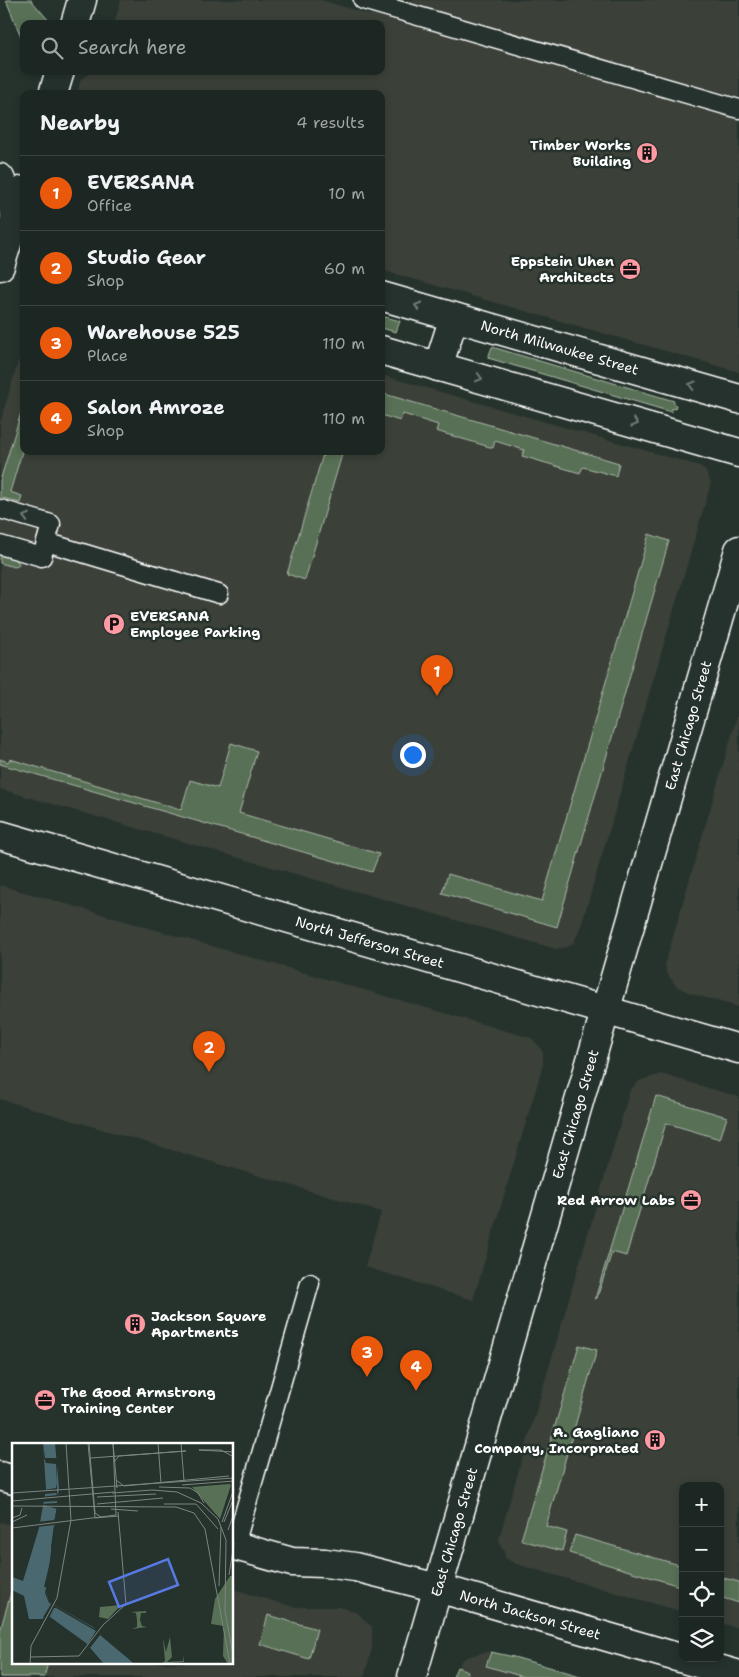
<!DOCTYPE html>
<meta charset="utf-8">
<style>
body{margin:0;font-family:"Shantell Sans",sans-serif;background:#252e2a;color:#f1f3f6}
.controls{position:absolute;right:15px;bottom:15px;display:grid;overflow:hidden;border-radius:10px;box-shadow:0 2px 8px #0003}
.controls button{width:45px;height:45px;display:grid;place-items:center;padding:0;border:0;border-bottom:1px solid #3a4340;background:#1c2622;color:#f1f3f6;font:25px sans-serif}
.you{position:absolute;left:412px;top:754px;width:18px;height:18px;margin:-12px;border:4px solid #fff;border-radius:50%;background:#1a73e8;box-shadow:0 0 0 8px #1a73e833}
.badge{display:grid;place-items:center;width:32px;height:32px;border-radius:50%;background:#ea580c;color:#fff;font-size:16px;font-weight:700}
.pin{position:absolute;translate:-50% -41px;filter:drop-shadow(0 1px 2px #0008)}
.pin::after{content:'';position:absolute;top:26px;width:18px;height:15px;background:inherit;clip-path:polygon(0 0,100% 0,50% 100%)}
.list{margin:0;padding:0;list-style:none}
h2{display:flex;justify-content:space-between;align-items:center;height:65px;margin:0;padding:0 20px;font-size:21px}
h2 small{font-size:16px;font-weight:400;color:#a0a5a5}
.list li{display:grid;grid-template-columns:32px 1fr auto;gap:15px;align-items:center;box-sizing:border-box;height:75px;padding:0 20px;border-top:1px solid #3a4340}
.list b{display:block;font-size:19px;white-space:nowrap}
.list p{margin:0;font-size:16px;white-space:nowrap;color:#a0a5a5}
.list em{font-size:16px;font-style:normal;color:#a0a5a5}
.icon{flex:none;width:28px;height:28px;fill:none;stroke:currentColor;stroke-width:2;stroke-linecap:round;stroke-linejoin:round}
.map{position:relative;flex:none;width:739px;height:1677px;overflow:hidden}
.search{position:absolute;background:#1c2622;box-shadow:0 2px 8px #0003;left:20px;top:20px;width:365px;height:55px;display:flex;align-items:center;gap:12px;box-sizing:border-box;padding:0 18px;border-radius:10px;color:#a0a5a5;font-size:19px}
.panel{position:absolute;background:#1c2622;box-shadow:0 2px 8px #0003;left:20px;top:90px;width:365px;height:365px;border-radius:10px}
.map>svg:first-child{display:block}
.built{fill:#3a4039}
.green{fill:#587156;stroke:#acb8aa}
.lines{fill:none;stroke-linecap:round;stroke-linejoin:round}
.lane-casing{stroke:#fff;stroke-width:21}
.street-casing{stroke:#fff;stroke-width:31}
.secondary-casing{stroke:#fff;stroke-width:31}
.lane{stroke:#26332d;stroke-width:18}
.street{stroke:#26332d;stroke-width:28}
.secondary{stroke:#26332d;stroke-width:28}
.oneway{stroke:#727a76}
.labels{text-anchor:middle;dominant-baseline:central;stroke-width:5;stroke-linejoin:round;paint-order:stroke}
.poi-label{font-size:14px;font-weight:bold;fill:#fff;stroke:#26332d;text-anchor:end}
.street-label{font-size:14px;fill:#fff;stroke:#26332d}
.inset-road{fill:none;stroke:#7d8581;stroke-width:1}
.view{fill:#567ae2;fill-opacity:0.15;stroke:#567ae2;stroke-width:2.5}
.inset-edge{fill:none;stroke:#fff;stroke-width:2.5}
</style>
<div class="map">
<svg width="739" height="1677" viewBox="0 0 739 1677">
<rect width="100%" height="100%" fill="#26332d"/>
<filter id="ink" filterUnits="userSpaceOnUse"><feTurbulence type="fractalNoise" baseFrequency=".02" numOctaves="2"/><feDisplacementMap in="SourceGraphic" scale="10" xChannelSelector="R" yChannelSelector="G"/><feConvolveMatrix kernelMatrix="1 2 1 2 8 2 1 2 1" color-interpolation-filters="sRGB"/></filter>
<g filter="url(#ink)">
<g class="built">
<path d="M121 0H321L370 15 374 0H739V372L381 270V94H77L81 79 94 71H381V24H114Z"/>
<path d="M24 342V451H381V375L700 466 705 470 711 483 709 490 580 930 573 943 568 947 556 949 0 789V423Z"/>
<path d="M739 710V1007L692 994 676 986 666 972 665 964Z"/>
<path d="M0 885 531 1038 539 1046 543 1053V1065L473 1300 365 1267 381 1212 0 1099Z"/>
<path d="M661 1074 739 1097V1628L720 1623V1486H683V1612L516 1564 505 1558 504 1550 501 1548 499 1538 630 1090 639 1081Z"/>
<path d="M0 1522 14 1526V1663H232L233 1589 293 1607H339L352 1610 360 1615 368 1624 372 1626V1649L364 1677H0Z"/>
<path d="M484 1652H494L514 1657 584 1677H453L461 1661 467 1657Z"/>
</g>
<g class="green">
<path d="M6 0H31L50 22V24H24V44Z"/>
<path d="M381 316 400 321 396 332 381 328Z"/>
<path d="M492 347 674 401V404L676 405 675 409 672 408 671 412 488 358Z"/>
<path d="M381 393 619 463 616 476 583 467 580 473 522 456 524 450 495 441 493 448 436 431 438 425 403 414 400 421 381 415Z"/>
<path d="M24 403V445L10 492 22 496 20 503 0 497V481Z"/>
<path d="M324 451H343L305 580 287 574Z"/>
<path d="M649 534 669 541 557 927 442 893 448 874 542 901Z"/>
<path d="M0 555 16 559 19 564 18 566 14 567 0 563Z"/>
<path d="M231 743 257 751 239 813 379 854 372 872 0 764V759L8 762 10 759 181 810 190 780 218 788Z"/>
<path d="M656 1096 727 1117 720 1139 666 1123 626 1256 612 1252 597 1298 595 1299Z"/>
<path d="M579 1345 597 1350 546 1526 567 1532 562 1551 521 1540Z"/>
<path d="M575 1535 683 1566V1587L569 1553Z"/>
<path d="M720 1577 739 1582V1603L720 1597Z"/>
<path d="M12 1589H14V1663H48L44 1677H0V1631Z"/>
<path d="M268 1615 317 1629 309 1659 260 1644Z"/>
<path d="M491 1652 514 1657 584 1677H524L486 1666Z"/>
<path d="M457 1667 468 1671 467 1677H453Z"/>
</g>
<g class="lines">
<g class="lane-casing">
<g id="lane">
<path d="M363 0 739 109"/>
<path d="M0 509 51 524 42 557 0 545"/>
<path d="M46 542 219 594"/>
<path d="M235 1545 310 1283"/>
</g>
</g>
<g class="street-casing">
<g id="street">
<path d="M75 24 82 0"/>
<path d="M53 94 60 71"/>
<path d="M0 266 24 190"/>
<path id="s1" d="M0 835 739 1049"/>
<path d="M0 1476 14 1480"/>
<path d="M232 1545 292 1562 325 1563 355 1567 438 1588"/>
</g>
</g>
<g class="secondary-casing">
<g id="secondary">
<path d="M0 178 16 216 24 218"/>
<path id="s2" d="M381 296 739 399"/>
<path d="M381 350 739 453"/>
<path d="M438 367 454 317"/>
<path id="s3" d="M438 1588 739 1675"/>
<path id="s4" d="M412 1677 739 550"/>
</g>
</g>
<use href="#lane" class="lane"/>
<use href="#street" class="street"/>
<use href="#secondary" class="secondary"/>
</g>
<defs><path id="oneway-chevron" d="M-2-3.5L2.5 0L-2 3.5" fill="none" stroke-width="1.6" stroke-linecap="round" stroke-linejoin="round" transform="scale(1.25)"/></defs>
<g class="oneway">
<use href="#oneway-chevron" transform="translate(418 306) rotate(-164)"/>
<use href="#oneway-chevron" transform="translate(479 378) rotate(16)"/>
<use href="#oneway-chevron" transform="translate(692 385) rotate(-164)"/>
<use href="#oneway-chevron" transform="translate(635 423) rotate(16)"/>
<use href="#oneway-chevron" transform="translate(26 517) rotate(-164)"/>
</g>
</g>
<defs>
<g id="building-disc" transform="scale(1.125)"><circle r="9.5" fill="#ff9aa2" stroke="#26332d"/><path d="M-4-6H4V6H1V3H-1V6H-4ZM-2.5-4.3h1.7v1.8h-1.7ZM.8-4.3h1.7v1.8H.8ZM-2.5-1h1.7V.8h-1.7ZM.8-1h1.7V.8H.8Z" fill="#111"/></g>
<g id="office-disc" transform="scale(1.125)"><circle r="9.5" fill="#ff9aa2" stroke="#26332d"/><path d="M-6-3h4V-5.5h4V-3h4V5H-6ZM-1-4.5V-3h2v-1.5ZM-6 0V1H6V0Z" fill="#111"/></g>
<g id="parking-disc" transform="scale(1.125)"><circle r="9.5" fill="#ff9aa2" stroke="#26332d"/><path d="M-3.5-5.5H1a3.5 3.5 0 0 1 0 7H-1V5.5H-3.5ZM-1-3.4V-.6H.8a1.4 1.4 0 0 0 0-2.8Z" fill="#111"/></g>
</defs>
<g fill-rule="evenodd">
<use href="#building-disc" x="647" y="153"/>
<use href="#office-disc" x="630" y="269"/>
<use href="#parking-disc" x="114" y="624"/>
<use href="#office-disc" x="691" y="1200"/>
<use href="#building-disc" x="135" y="1324"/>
<use href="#office-disc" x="45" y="1400"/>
<use href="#building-disc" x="655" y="1440"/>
</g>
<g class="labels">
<g class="poi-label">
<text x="631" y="145">Timber Works<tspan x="631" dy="16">Building</tspan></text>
<text x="614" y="261">Eppstein Uhen<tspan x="614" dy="16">Architects</tspan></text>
<text x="130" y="616" text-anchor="start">EVERSANA<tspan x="130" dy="16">Employee Parking</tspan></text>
<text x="675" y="1200">Red Arrow Labs</text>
<text x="151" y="1316" text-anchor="start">Jackson Square<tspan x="151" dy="16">Apartments</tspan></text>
<text x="61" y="1392" text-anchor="start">The Good Armstrong<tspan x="61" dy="16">Training Center</tspan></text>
<text x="639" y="1432">A. Gagliano<tspan x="639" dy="16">Company, Incorprated</tspan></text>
</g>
<g class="street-label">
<text stroke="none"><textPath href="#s2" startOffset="186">North Milwaukee Street</textPath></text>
<text stroke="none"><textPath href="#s4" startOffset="991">East Chicago Street</textPath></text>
<text stroke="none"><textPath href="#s1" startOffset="385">North Jefferson Street</textPath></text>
<text stroke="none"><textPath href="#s4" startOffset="586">East Chicago Street</textPath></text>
<text stroke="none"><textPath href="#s4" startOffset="151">East Chicago Street</textPath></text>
<text stroke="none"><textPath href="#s3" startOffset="96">North Jackson Street</textPath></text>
</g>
</g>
<g transform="translate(12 1443)">
<rect width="221" height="221" fill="#26332d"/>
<path d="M219 42 208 76 180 44 217 41ZM218 133H221V221H216L211 213 212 183 199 181 203 156ZM109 162 96 176 87 174 88 164ZM134 168V170H129L128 177 130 183 135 184 120 186 125 184V177L124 170 119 169ZM158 194 160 214 155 219 171 218V212L172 219 149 221 153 218 151 195 154 209Z" fill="#587156"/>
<path d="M31 0H43L47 45 34 149 37 159 81 184 122 221H92L74 200 34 171 31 176H17L12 153 0 147V134L11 138 27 85 34 46Z" fill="#4a6870"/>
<path d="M31 0 33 15H45V50L48 55 43 76 46 81H42L43 98 40 104H43L34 149 37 159 85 187 94 195 114 214 88 192 78 205 75 202 84 188 44 165H42L37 175 43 180 32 174 30 176 39 161 37 160 33 150 34 144H32L40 110 39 104 42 82 25 84V79L42 77 45 66 28 61 45 60V58L28 59V54L45 52 44 50 32 51 33 47 44 45 45 40 44 21 34 20 32 15Z" fill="#26332d"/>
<path class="inset-road" d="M76 0 83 75 107 73M77 0 83 70 89 74M101 0 105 45M146 0 149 40M169 0 172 38M187 7 222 9M187 7H209L220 13M146 10 174 8M79 15 147 10M102 19 107 13 174 8M104 37 112 43 217 33M170 42 222 38M147 44 178 45 186 50 192 60M0 50 222 35M100 50 140 47 165 49 189 60 206 76 214 97 213 168 222 217M85 54 144 51M0 58 102 49M85 61 151 55M152 61H184L206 86M0 63 164 64 182 70 193 86 218 221M99 66 126 68M0 75 8 72 10 65M0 79 15 72M210 79 222 46M212 79 221 57M0 85 104 72 101 0M216 87 222 70M217 132 222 100M207 143 209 84M18 214 67 213 91 182 114 161 106 69M18 221 19 203 45 155 59 77 54 0"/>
<path class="view" d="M156 116 166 142 107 164 97 139Z"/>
<rect width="221" height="221" class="inset-edge"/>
</g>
</svg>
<div class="controls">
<button>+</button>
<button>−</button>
<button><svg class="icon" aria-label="locate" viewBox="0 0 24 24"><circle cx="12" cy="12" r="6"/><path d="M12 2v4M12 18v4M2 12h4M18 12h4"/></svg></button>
<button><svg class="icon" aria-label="layers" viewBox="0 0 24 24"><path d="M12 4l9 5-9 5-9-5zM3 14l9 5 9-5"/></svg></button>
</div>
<div class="you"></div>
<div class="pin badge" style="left:437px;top:696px">1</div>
<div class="pin badge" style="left:209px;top:1072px">2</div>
<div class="pin badge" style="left:367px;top:1377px">3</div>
<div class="pin badge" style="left:416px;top:1391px">4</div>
<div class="search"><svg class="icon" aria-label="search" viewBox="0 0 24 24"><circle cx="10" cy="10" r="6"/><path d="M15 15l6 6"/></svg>Search here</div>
<section class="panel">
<h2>Nearby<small>4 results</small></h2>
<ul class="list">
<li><span class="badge">1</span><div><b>EVERSANA</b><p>Office</p></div><em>10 m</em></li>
<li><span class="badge">2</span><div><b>Studio Gear</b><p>Shop</p></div><em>60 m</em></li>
<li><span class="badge">3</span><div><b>Warehouse 525</b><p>Place</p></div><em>110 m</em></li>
<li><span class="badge">4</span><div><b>Salon Amroze</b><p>Shop</p></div><em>110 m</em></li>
</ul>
</section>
</div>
